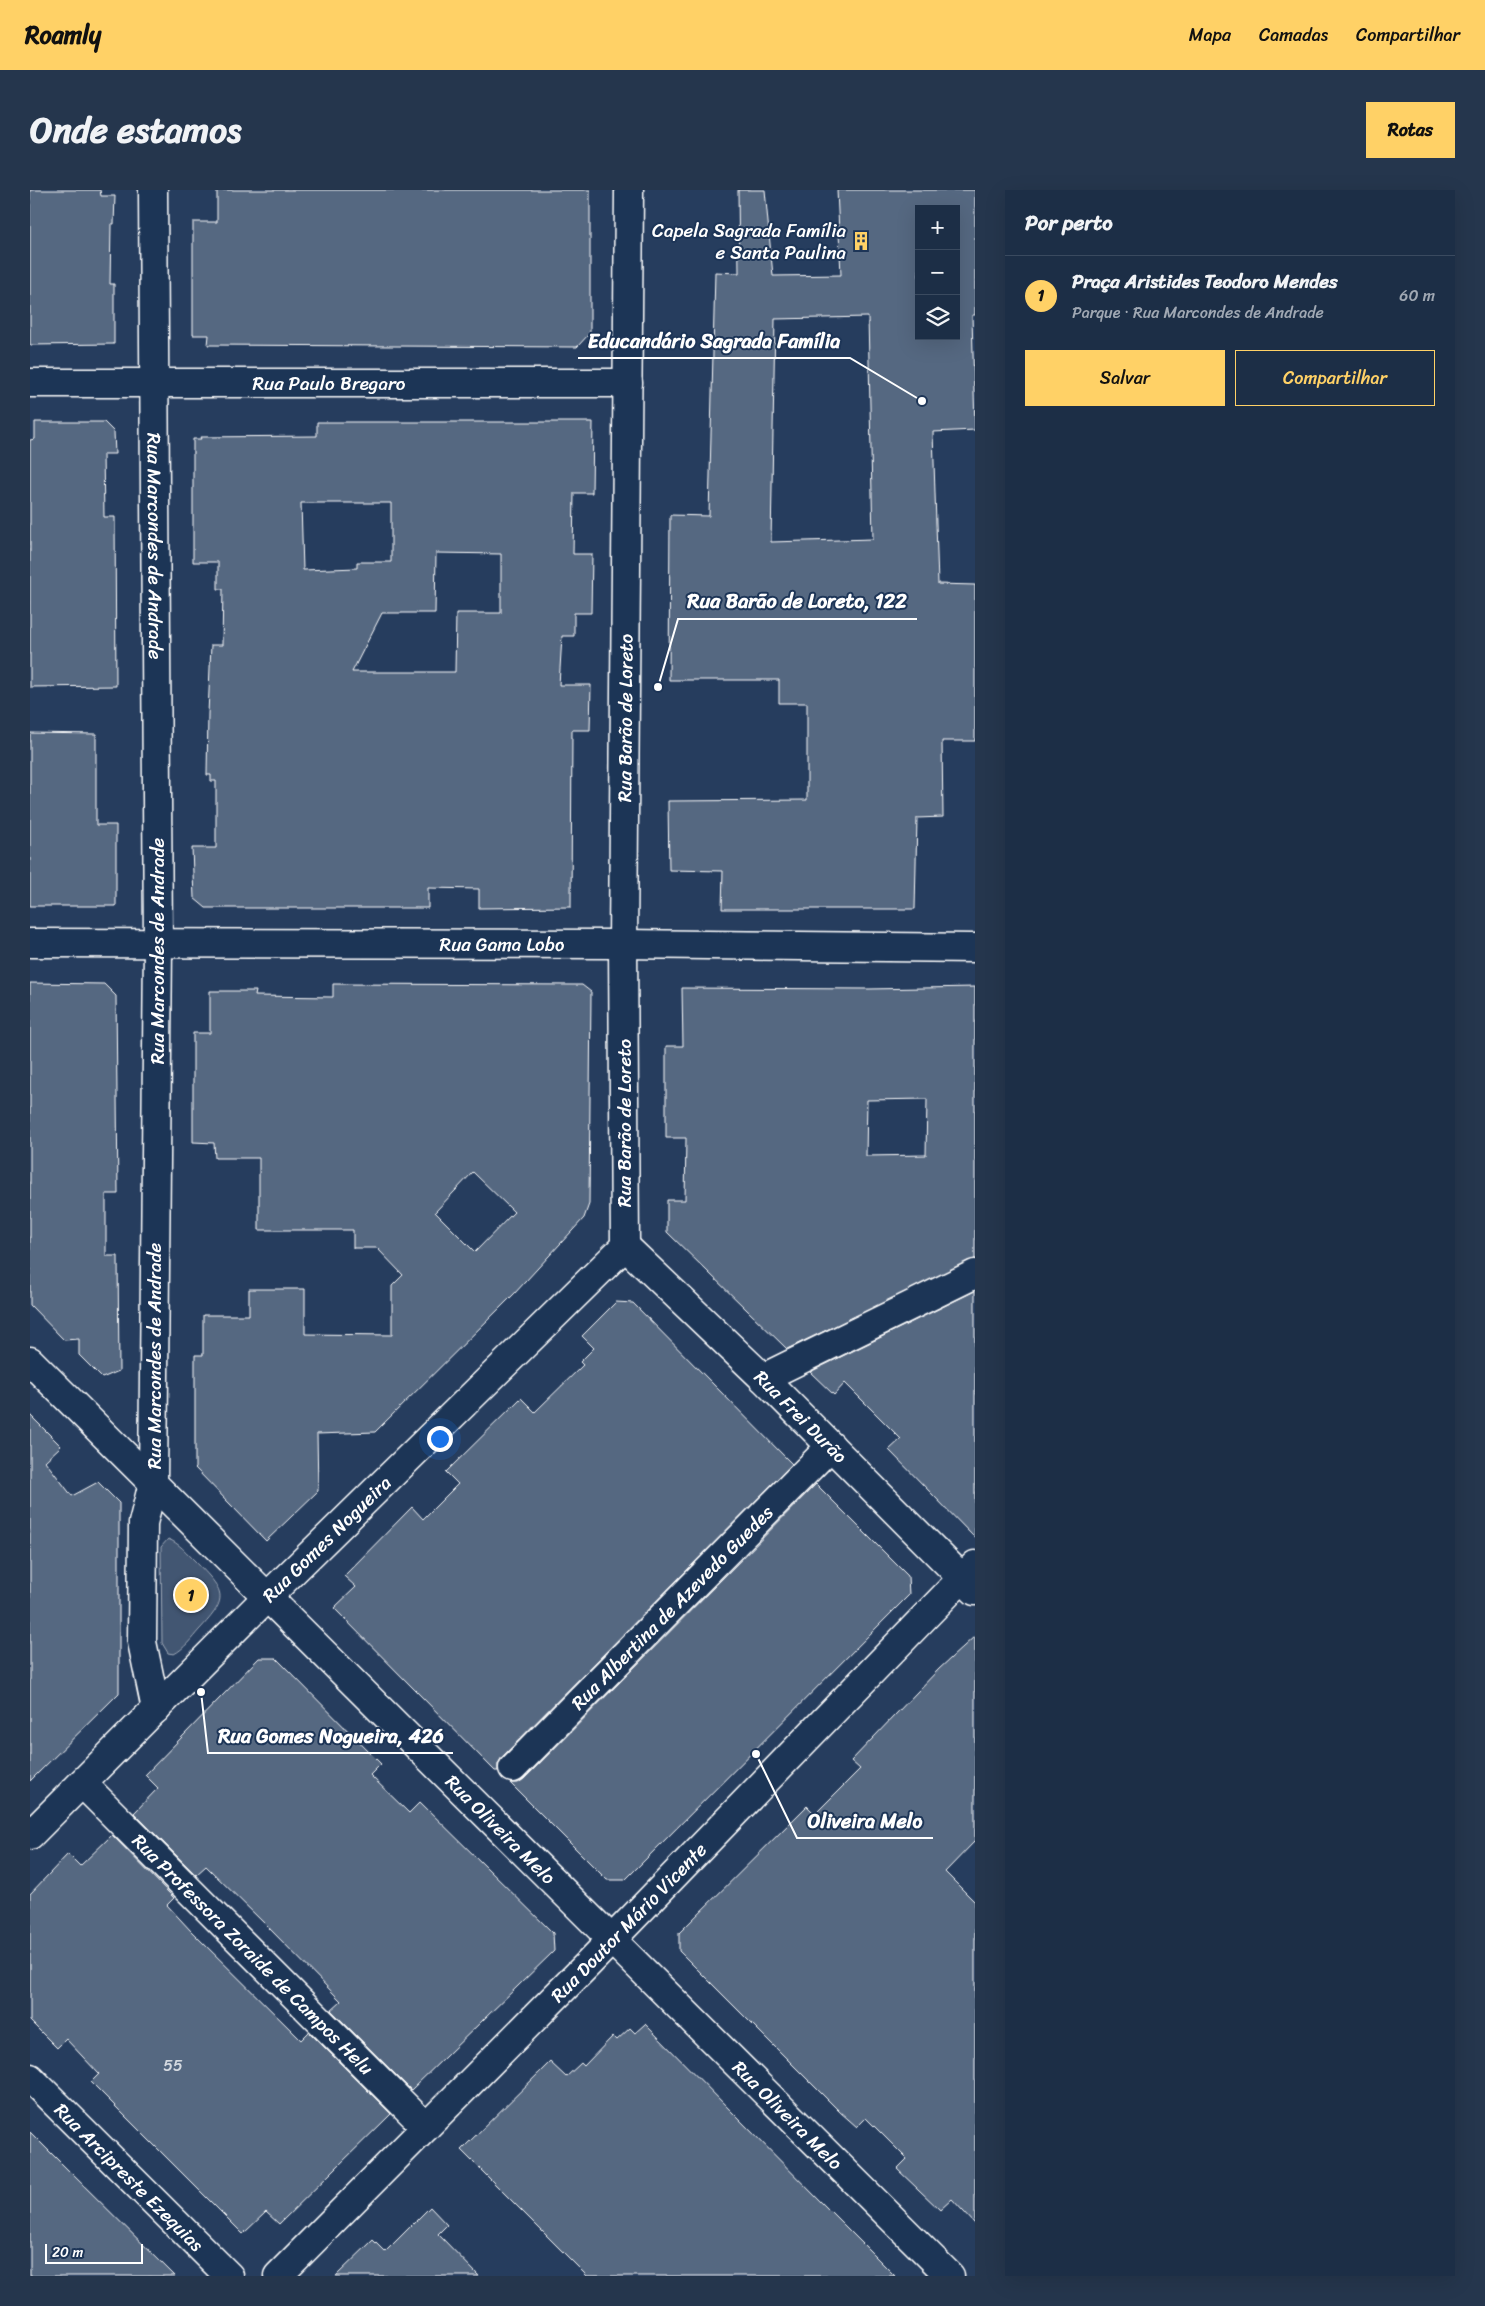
<!DOCTYPE html>
<html lang="pt">
<meta charset="utf-8">
<style>
body{margin:0;font-family:Sriracha,sans-serif;background:#25364d;color:#f1f3f6}
.controls{position:absolute;right:15px;top:15px;display:grid;overflow:hidden;border-radius:0px;box-shadow:0 5px 20px #0002}
.controls button{width:45px;height:45px;display:grid;place-items:center;padding:0;border:0;border-bottom:1px solid #3a4a5f;background:#1c2e46;color:#f1f3f6;font:25px sans-serif}
.scale{position:absolute;left:15px;bottom:12px;width:98px;box-sizing:border-box;padding-left:5px;border:2px solid #fff;border-top:0;font-size:14px;line-height:18px;white-space:nowrap;color:#fff;-webkit-text-stroke:4px #1d3557;paint-order:stroke}
.you{position:absolute;left:409px;top:1248px;width:18px;height:18px;margin:-12px;border:4px solid #fff;border-radius:50%;background:#1a73e8;box-shadow:0 0 0 8px #1a73e833}
.badge{display:grid;place-items:center;width:32px;height:32px;border-radius:50%;background:#ffd166;color:#111;font-size:16px;font-weight:700}
.pin{position:absolute;translate:-50% -50%;border:2px solid #fff;box-shadow:0 1px 5px #0006}
.list{margin:0;padding:0;list-style:none}
h2{display:flex;justify-content:space-between;align-items:center;height:65px;margin:0;padding:0 20px;font-size:21px}
h2 small{font-size:16px;font-weight:400;color:#a0a8b3}
.list li{display:grid;grid-template-columns:32px 1fr auto;gap:15px;align-items:center;box-sizing:border-box;height:80px;padding:0 20px;border-top:1px solid #3a4a5f}
.list b{display:block;font-size:19px;white-space:nowrap}
.list p{margin:0;font-size:16px;white-space:nowrap;color:#a0a8b3}
.list em{font-size:16px;font-style:normal;color:#a0a8b3}
.actions{display:flex;gap:10px;padding:15px 20px}
.actions a{flex:1;padding:11px 0;border:1px solid #ffd166;border-radius:0px;text-align:center;font-size:18px;color:#ffd166}
.actions .main{background:#ffd166;color:#111}
.icon{flex:none;width:28px;height:28px;fill:none;stroke:currentColor;stroke-width:2;stroke-linecap:round;stroke-linejoin:round}
.map{position:relative;flex:none;width:945px;height:2086px;overflow:hidden;border-radius:0px}
header{display:flex;align-items:center;gap:30px;box-sizing:border-box;height:70px;padding:0 25px;background:#ffd166;color:#111}
header strong{font-size:24px}
nav{display:flex;gap:28px;margin-inline-start:auto;font-size:18px}
.intro{display:flex;align-items:center;justify-content:space-between;box-sizing:border-box;height:120px;padding:0 30px}
h1{margin:0;font-size:35px}
.button{padding:12px 22px;border-radius:0px;background:#ffd166;color:#111;font-size:18px;font-weight:700}
main{display:flex;gap:30px;padding:0 30px}
aside{flex:1;background:#1c2e46;border-radius:0px;box-shadow:0 5px 20px #0002}
.map>svg:first-child{display:block}
.green{fill:#425672;stroke:#a0aab8}
.building{fill:#556781;stroke:#fff;fill-rule:evenodd}
.lines{fill:none;stroke-linecap:round;stroke-linejoin:round}
.minor-casing{stroke:#fff;stroke-width:31}
.tertiary-casing{stroke:#fff;stroke-width:31}
.minor{stroke:#1d3557;stroke-width:28}
.tertiary{stroke:#1d3557;stroke-width:28}
.labels{text-anchor:middle;dominant-baseline:central;stroke-width:4;stroke-linejoin:round;paint-order:stroke}
.number-label{font-size:16px;fill:#d4d9e0}
.poi-label{font-size:19px;fill:#fff;stroke:#1d3557;text-anchor:end}
.street-label{font-size:19px;fill:#fff;stroke:#1d3557}
.leader{fill:none;stroke:#fff;stroke-width:2}
.callout-dot{fill:#fff;stroke:#1d3557;stroke-width:2}
.callout-label{font-size:20px;text-anchor:middle;font-weight:bold;fill:#fff;stroke:#1d3557;stroke-width:4;stroke-linejoin:round;paint-order:stroke}
</style>
<header>
<strong>Roamly</strong>
<nav><a>Mapa</a><a>Camadas</a><a>Compartilhar</a></nav>
</header>
<div class="intro"><h1>Onde estamos</h1><a class="button">Rotas</a></div>
<main>
<div class="map">
<svg width="945" height="2086" viewBox="0 0 945 2086">
<rect width="100%" height="100%" fill="#263d5e"/>
<filter id="ink" filterUnits="userSpaceOnUse"><feTurbulence type="fractalNoise" baseFrequency=".02" numOctaves="2"/><feDisplacementMap in="SourceGraphic" scale="10" xChannelSelector="R" yChannelSelector="G"/><feConvolveMatrix kernelMatrix="1 2 1 2 8 2 1 2 1" color-interpolation-filters="sRGB"/></filter>
<g filter="url(#ink)">
<path class="green" d="M138 1349C149 1353 157 1363 165 1371 195 1402 200 1407 169 1440 162 1448 154 1459 144 1464L138 1463 132 1453 131 1357Z"/>
<g class="building">
<path d="M0 0H70L71 6H85L84 34H81L80 94H84V154L0 155Z"/>
<path d="M187 0H560V143L547 157 178 155 179 145H163V32H187Z"/>
<path d="M708 0H735L743 86 811 85 807 0H945V125H942L945 240 903 242 908 394 945 395V551H912L913 627 887 628 885 719H692L693 681 639 680 638 611 777 610V513H749V490H639L640 325 679 326 685 82 709 83ZM889 19H926V146H889ZM838 127 843 349 741 352 745 129Z"/>
<path d="M5 232H74L84 242 85 264H73L74 327H85L86 496 0 497V250L5 249Z"/>
<path d="M287 232H563L562 303H544L543 364H562L561 423H544V446H532L529 495H561L560 540H542L541 717 449 718V699L398 698V718H176L164 708 162 658H186V591H181V585H177L178 524 181 455H192L193 399H188V372H163V249H171L170 247 287 246ZM271 313H361V372H327V378L273 380ZM406 363 471 364V423H426L425 482H322L352 423H405Z"/>
<path d="M0 543 66 544V635H86V716H0Z"/>
<path d="M0 793 74 794 86 806 88 1004H76V1066H88L89 1181 72 1188 49 1165V1149L34 1150 0 1115Z"/>
<path d="M303 794 552 795 561 802 559 1014 554 1028 484 1104 345 1242 287 1244 288 1301 236 1351 165 1278V1165H173V1125H219V1099H275V1144L362 1145V1096L373 1085 347 1058H323V1040H229V968H185L184 953 163 952V843H180V801H226L225 806 303 807ZM443 982 484 1022 445 1062 405 1022Z"/>
<path d="M945 797V1069L757 1159 637 1042V1010H655L656 948H636V856H653L652 798 839 799ZM897 909 896 965 836 966 837 910Z"/>
<path d="M945 1101V1348L859 1260 871 1249 815 1193 804 1205 780 1182Z"/>
<path d="M586 1112 603 1113 762 1274 472 1567 468 1574V1581H465L304 1418 326 1397 314 1386 382 1317 393 1329 428 1294 416 1282 491 1208 505 1222 553 1175 550 1172 564 1158 552 1146Z"/>
<path d="M0 1225 31 1256 15 1271 42 1306 68 1292 89 1313V1503L0 1591Z"/>
<path d="M786 1294 878 1386 879 1405 595 1690H577L480 1593H488L494 1589Z"/>
<path d="M945 1446V1651L915 1682 945 1712V2034L922 2009 910 2020 867 1979 877 1969 836 1928 827 1937 810 1922 649 1761V1743L777 1616 785 1624 830 1579 821 1571 909 1479Z"/>
<path d="M229 1468H246L351 1574 340 1585 379 1623 390 1612 523 1743 524 1761 381 1900 301 1820 311 1811 237 1736 176 1676 166 1685 104 1623 128 1598 115 1585Z"/>
<path d="M82 1645 144 1708 137 1715 161 1741 271 1850 279 1842 361 1924 249 2034 236 2022 213 2044 61 1892 69 1884 36 1849 27 1858 0 1831V1704L38 1664 50 1676Z"/>
<path d="M615 1834 797 2018 865 2086H557L431 1960 520 1872 536 1887 551 1873 554 1876 583 1846 587 1850 600 1838 605 1843Z"/>
<path d="M0 1942 33 1975 145 2086H0Z"/>
<path d="M400 2017 417 2035 408 2044 449 2086H306L343 2050 355 2062Z"/>
</g>
<g class="lines">
<g class="minor-casing">
<g id="minor">
<path id="s1" d="M123 0 128 754 123 1293 113 1333 112 1452 126 1519"/>
<path id="s2" d="M0 193H598"/>
<path id="s3" d="M0 753 593 754 945 758"/>
<path id="s4" d="M595 1056 593 754 599 0"/>
<path id="s5" d="M595 1056 733 1188 945 1401"/>
<path id="s6" d="M0 1171 920 2086"/>
<path d="M733 1188 945 1084"/>
<path id="s7" d="M483 1578 801 1256"/>
<path id="s8" d="M52 1593 396 1937"/>
<path id="s9" d="M0 1645 237 1407 595 1056"/>
<path id="s10" d="M0 1888 199 2086"/>
</g>
</g>
<g class="tertiary-casing">
<g id="tertiary">
<path id="s11" d="M248 2086 559 1773 945 1375"/>
</g>
</g>
<use href="#minor" class="minor"/>
<use href="#tertiary" class="tertiary"/>
</g>
</g>
<defs>
<g id="building-bare" transform="scale(1.5)"><path d="M-4-6H4V6H1V3H-1V6H-4ZM-2.5-4.3h1.7v1.8h-1.7ZM.8-4.3h1.7v1.8H.8ZM-2.5-1h1.7V.8h-1.7ZM.8-1h1.7V.8H.8Z" fill="#ffd166" stroke="#1d3557" stroke-width="2.5" paint-order="stroke"/></g>
</defs>
<g fill-rule="evenodd">
<use href="#building-bare" x="831" y="51"/>
</g>
<g class="labels">
<g class="number-label">
<text x="143" y="1875">55</text>
</g>
<g class="poi-label">
<text x="816" y="40">Capela Sagrada Família<tspan x="816" dy="22">e Santa Paulina</tspan></text>
</g>
<g class="street-label">
<text stroke="none"><textPath href="#s2" startOffset="299">Rua Paulo Bregaro</textPath></text>
<text stroke="none"><textPath href="#s1" startOffset="356">Rua Marcondes de Andrade</textPath></text>
<text stroke="none"><textPath href="#s4" startOffset="528">Rua Barão de Loreto</textPath></text>
<text stroke="none"><textPath href="#s3" startOffset="472">Rua Gama Lobo</textPath></text>
<text transform="translate(127 761) rotate(-90)">Rua Marcondes de Andrade</text>
<text transform="translate(594 933) rotate(-90)">Rua Barão de Loreto</text>
<text transform="translate(124 1166) rotate(-90)">Rua Marcondes de Andrade</text>
<text stroke="none"><textPath href="#s5" startOffset="245">Rua Frei Durão</textPath></text>
<text stroke="none"><textPath href="#s9" startOffset="419">Rua Gomes Nogueira</textPath></text>
<text stroke="none"><textPath href="#s7" startOffset="226">Rua Albertina de Azevedo Guedes</textPath></text>
<text stroke="none"><textPath href="#s6" startOffset="664">Rua Oliveira Melo</textPath></text>
<text stroke="none"><textPath href="#s11" startOffset="498">Rua Doutor Mário Vicente</textPath></text>
<text stroke="none"><textPath href="#s8" startOffset="242">Rua Professora Zoraide de Campos Helu</textPath></text>
<text stroke="none"><textPath href="#s6" startOffset="1069">Rua Oliveira Melo</textPath></text>
<text stroke="none"><textPath href="#s10" startOffset="140">Rua Arcipreste Ezequias</textPath></text>
</g>
</g>
<path class="leader" d="M892 211L820 168H548M628 497L648 429H887M171 1502L178 1563H423M726 1564L767 1648H903"/>
<g class="callout-dot">
<circle cx="892" cy="211" r="5"/>
<circle cx="628" cy="497" r="5"/>
<circle cx="171" cy="1502" r="5"/>
<circle cx="726" cy="1564" r="5"/>
</g>
<g class="callout-label">
<text x="684" y="158">Educandário Sagrada Família</text>
<text x="767" y="418">Rua Barão de Loreto, 122</text>
<text x="301" y="1553">Rua Gomes Nogueira, 426</text>
<text x="835" y="1638">Oliveira Melo</text>
</g>
</svg>
<div class="controls">
<button>+</button>
<button>−</button>
<button><svg class="icon" aria-label="layers" viewBox="0 0 24 24"><path d="M12 4l9 5-9 5-9-5zM3 14l9 5 9-5"/></svg></button>
</div>
<div class="scale">20 m</div>
<div class="you"></div>
<div class="pin badge" style="left:161px;top:1405px">1</div>
</div>
<aside>
<h2>Por perto<small></small></h2>
<ul class="list">
<li><span class="badge">1</span><div><b>Praça Aristides Teodoro Mendes</b><p>Parque · Rua Marcondes de Andrade</p></div><em>60 m</em></li>
</ul>
<div class="actions"><a class="main">Salvar</a><a>Compartilhar</a></div>
</aside>
</main>
